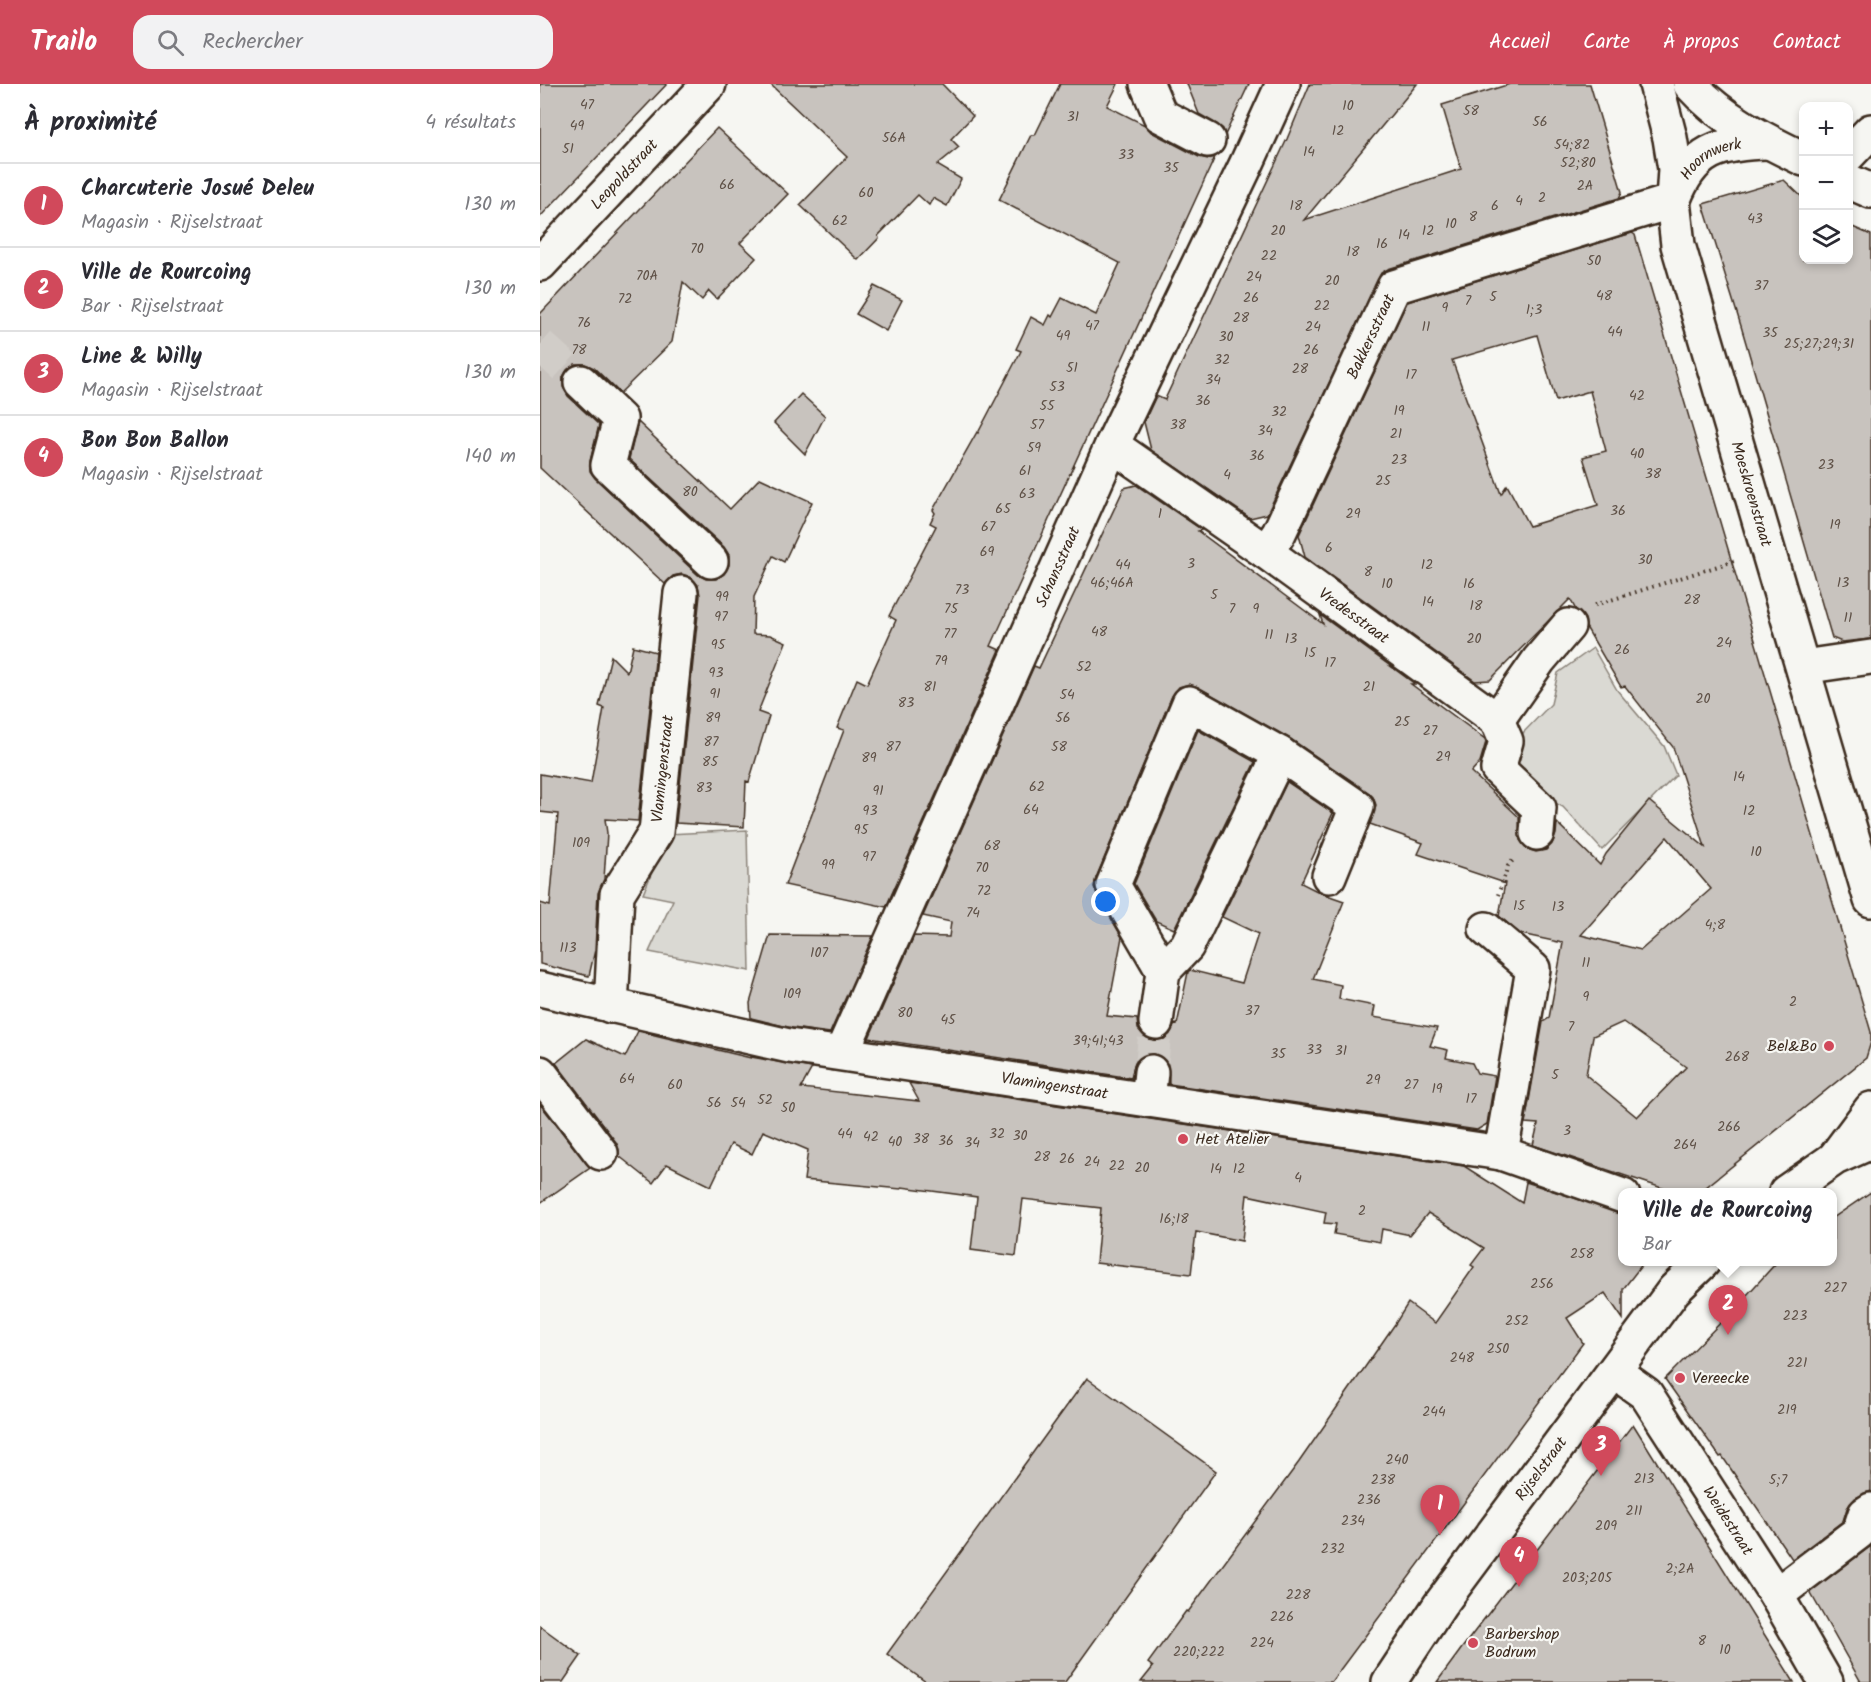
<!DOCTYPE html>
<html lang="fr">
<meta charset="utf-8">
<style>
body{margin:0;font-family:Kalam,sans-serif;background:#f2f2f3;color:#2b2b33}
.controls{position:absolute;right:18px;top:18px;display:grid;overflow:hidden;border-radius:12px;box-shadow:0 3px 9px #0003}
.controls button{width:54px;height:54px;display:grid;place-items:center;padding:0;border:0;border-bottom:2px solid #e1e1e2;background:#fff;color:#2b2b33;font:30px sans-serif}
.you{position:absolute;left:566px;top:818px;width:21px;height:21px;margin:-15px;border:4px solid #fff;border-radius:50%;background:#1a73e8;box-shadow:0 0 0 9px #1a73e833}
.badge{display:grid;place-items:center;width:39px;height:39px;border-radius:50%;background:#d1495b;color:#fff;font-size:20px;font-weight:700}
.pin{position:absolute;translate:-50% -50px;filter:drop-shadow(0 2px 3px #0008)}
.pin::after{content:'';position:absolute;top:32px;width:21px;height:18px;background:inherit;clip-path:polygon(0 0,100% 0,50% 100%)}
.popup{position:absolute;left:1078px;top:1104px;width:219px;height:78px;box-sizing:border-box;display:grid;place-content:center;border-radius:12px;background:#fff;filter:drop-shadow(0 2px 4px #0005);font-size:20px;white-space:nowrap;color:#7c7c81}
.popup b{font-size:22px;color:#2b2b33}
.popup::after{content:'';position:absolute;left:50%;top:100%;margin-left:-12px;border:12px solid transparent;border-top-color:#fff}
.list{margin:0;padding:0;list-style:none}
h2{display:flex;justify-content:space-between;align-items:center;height:78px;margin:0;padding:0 24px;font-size:26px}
h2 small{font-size:20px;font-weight:400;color:#7c7c81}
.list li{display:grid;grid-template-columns:39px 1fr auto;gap:18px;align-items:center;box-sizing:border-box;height:84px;padding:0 24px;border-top:2px solid #e1e1e2}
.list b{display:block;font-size:22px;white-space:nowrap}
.list p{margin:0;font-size:20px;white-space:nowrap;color:#7c7c81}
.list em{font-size:20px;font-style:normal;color:#7c7c81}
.icon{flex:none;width:33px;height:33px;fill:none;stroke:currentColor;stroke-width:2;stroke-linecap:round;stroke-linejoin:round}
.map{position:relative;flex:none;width:1331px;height:1598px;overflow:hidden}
header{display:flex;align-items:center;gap:36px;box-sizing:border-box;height:84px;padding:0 30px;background:#d1495b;color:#fff}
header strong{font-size:28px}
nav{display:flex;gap:33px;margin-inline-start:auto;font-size:21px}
.search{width:420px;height:54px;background:#f2f2f3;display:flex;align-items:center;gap:15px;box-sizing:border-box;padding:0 21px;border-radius:18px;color:#7c7c81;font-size:22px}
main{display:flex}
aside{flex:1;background:#fff}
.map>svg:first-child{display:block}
.green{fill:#dad9d3;stroke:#8a8278;stroke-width:1.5}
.building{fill:#c8c3be;stroke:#3b2a1e;stroke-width:1.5;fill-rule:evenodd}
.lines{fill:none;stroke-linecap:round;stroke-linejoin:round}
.minor-tunnel{stroke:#d1cdc8;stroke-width:33;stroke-dasharray:33 16;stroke-linecap:butt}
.minor-casing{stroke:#3b2a1e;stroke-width:38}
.path{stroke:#3b2a1e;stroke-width:4;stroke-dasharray:1.5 4.5;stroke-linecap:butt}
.minor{stroke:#f6f6f2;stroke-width:33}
.poi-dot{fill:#d1495b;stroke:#f6f6f2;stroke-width:2}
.labels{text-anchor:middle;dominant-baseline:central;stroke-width:4.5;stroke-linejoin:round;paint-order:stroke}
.number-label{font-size:14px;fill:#5e5046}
.street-label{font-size:16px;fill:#3b2a1e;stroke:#f6f6f2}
.poi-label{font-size:16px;fill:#3b2a1e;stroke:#f6f6f2;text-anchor:start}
</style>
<header>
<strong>Trailo</strong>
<div class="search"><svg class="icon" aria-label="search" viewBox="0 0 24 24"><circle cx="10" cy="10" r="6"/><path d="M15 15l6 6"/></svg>Rechercher</div>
<nav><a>Accueil</a><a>Carte</a><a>À propos</a><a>Contact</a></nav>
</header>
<main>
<aside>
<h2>À proximité<small>4 résultats</small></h2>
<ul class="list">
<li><span class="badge">1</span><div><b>Charcuterie Josué Deleu</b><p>Magasin · Rijselstraat</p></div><em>130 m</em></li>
<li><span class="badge">2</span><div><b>Ville de Rourcoing</b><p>Bar · Rijselstraat</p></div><em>130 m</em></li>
<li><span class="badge">3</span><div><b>Line &amp; Willy</b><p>Magasin · Rijselstraat</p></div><em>130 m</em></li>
<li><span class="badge">4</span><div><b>Bon Bon Ballon</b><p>Magasin · Rijselstraat</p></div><em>140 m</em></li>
</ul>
</aside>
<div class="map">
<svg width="1331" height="1598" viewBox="0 0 1331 1598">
<rect width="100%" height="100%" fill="#f6f6f2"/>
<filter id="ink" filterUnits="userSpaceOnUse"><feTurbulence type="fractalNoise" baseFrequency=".0167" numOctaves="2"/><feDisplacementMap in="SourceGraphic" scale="12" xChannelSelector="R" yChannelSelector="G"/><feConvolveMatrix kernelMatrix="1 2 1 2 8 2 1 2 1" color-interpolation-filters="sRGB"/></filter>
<g filter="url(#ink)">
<g class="green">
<path d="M1053 564 1077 606 1124 662 1136 691 1062 766 1023 723 1013 718 974 679 980 652 1011 620 1018 589Z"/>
<path d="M207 746 210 887 109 868 133 816 103 810 128 750Z"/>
</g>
<g class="building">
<path d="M0 0H127L0 133Z"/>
<path d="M230 0H402L433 32 411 55 419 63 397 81 421 95 407 122 393 114 389 121 378 111 338 152 339 154 318 176 260 121 307 73Z"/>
<path d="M520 0H578L567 22 605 41 611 48 659 73 668 75 675 73 451 562 460 566 346 823 245 801 304 646 297 644 317 595 327 600 356 536 349 532 396 442 390 439 395 429 393 426 437 348 438 349 481 267 476 265 491 233 505 241 510 231 512 233 522 214 556 231 580 179 459 116 491 51H495Z"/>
<path d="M647 0H709L685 51 683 45 677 40 659 30Z"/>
<path d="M770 0H877L764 136 921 85 902 21 970 0H1050L1082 108 1079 114 848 185 841 189 727 430 710 434 611 366 604 338 616 312 625 316 626 313 747 55Z"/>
<path d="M177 44 248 110 200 159 216 174 177 215 169 207 162 216 143 198 132 258 80 309 54 284 45 280H35L27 286 23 293V303L28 312 59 341 50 377V387L55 394 158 491 166 495H176L184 490 189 481V471L184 463 89 375 98 338 190 425 220 394 272 418 244 478 233 472 214 513 213 550 230 551 246 558 218 628 229 632 209 698 206 697 204 743 136 739 160 511 158 501 152 494 142 490 133 492 125 500 0 384V230Z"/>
<path d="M1244 96 1263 114V176H1308V141L1331 151V555L1302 558 1292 554 1201 242 1163 120Z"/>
<path d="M1092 149 1095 151 1331 948V958L1326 974 1160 1108H1134L993 1061 998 1040 985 1039 1003 938 1009 934 1023 859 981 850 959 832 965 799 878 770 883 759 830 740 836 721 833 713 828 708 749 654 658 603 649 600 639 603 632 612 556 794 554 803 557 810 582 853 567 932 597 935 598 945 604 952 613 956H623L630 950 635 940 637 941 648 888 650 886 702 899 718 850 682 833 747 698 793 729 761 799 781 809 804 817 773 895 801 901 799 915 835 922 833 933 897 944 890 962 908 966 906 974 932 979 937 989 955 992 947 1040 937 1046 629 1000 628 980 622 973 614 969 604 971 596 977 591 994 329 954 374 852 409 853 411 838 383 832 494 582 499 584 584 404 596 401 662 446 658 447 783 540 780 531 875 600H871L945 655 946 658 940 678 931 688 979 733 980 756 987 765 996 768 1006 766 1012 760 1016 750 1017 739 1060 781 1066 770 1109 717 1165 763 1133 663 1085 602 1081 603 1046 543 1045 535 1036 526 1030 515 950 596 935 597 765 473 759 451 867 218ZM997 251 1016 317 1050 307 1066 367 1043 373 1058 421 989 442 967 401 961 410 912 276ZM1127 753 1171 805 1101 866 1041 851ZM1083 938 1146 983 1097 1033 1046 991 1053 952Z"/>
<path d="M334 202 362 216 346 247 316 230Z"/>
<path d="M261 310 285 332 265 370 234 339Z"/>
<path d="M93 562 116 568 98 737 65 735 67 749 64 795 58 809 55 866 49 892 0 880V819L10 822 18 730 0 728V690L51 699 64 624 59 622 71 572 87 588Z"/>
<path d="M658 646 715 678 634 845 616 837 594 800Z"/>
<path d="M230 851 333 852 290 949 252 944 211 934 210 919Z"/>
<path d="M98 947 211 974V973L272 984 261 1004 379 1017 369 999 924 1082 982 1119 986 1098 1083 1130V1178H1104L1083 1205V1235L1065 1209 1027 1234 1043 1259 791 1598H601L613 1583 608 1579 646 1527 648 1528 759 1378 855 1240 868 1219 895 1239 934 1183 931 1181 944 1164 888 1129 870 1151 842 1145 840 1158 794 1150 796 1140 784 1139 786 1128 707 1111 702 1157 656 1148 651 1190 556 1179 561 1124 483 1115 476 1172 431 1166 437 1113 362 1103 361 1105 264 1096 268 1066 223 1047 212 1070 191 1060 171 1102 127 1080 113 1099 79 1072V1066L76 1058 16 979 46 955 85 973Z"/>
<path d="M0 1020 50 1084 0 1119Z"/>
<path d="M1331 1108V1407L1315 1414 1307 1424 1303 1437 1252 1475 1182 1372 1180 1373 1125 1295 1195 1224 1237 1178H1293V1134Z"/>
<path d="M547 1294 676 1387 525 1598H386L347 1570Z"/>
<path d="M1093 1340 1254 1598H897L922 1564Z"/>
<path d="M1331 1462V1598H1321L1270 1508Z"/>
<path d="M0 1542 41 1572 23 1598H0Z"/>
</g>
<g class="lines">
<g class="minor-tunnel">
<path d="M0 261 41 298"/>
<path d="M611 988 616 938"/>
</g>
<g class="minor-casing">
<g id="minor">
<path d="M607 0 620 31 668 56"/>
<path id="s1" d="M1116 0 1130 54 1135 85 1133 117 1138 161 1331 816"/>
<path d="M1150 0C1180 34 1224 56 1264 75"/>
<path d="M1308 71 1331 47"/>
<path d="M1308 97 1331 107"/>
<path id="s2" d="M1134 115C1153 66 1179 59 1229 58"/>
<path id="s3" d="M0 180 169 0"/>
<path d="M41 298 80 335 68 381 171 477"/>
<path id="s4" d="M572 361 726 468 957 636"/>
<path id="s5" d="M726 468 739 449 854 203 1133 117"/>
<path d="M1263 583 1331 573"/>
<path d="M957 636 966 657 958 685 999 724 997 749"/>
<path d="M957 636 999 576 1028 542"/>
<path d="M740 670 817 723 789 792"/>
<path d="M946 845 993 885 961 1069"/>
<path id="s6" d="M0 905 249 962 961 1069 1083 1112"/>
<path id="s7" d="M71 922 77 810 116 748 141 509"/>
<path d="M616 938 623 887 647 862 740 670 649 619 573 801 623 887"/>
<path id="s8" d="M302 968 572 361 706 81 743 0"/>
<path d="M0 989 61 1069"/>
<path d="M608 1016 611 988"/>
<path d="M1296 1072 1331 1025"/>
<path d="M1246 1108 1295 1074 1331 1058"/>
<path id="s9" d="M1075 1288 1106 1310 1236 1511 1286 1598"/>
<path d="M1236 1511 1319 1448 1325 1430 1331 1426"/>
<path id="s10" d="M849 1598 900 1521 1134 1206 1163 1178"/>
</g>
</g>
<g class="path">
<path d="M1055 521 1194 477"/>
<path d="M958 811 968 782 975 774"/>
</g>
<use href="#minor" class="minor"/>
</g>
</g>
<g class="poi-dot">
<circle cx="1289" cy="962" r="6"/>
<circle cx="643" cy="1055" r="6"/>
<circle cx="1140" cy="1294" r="6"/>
<circle cx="933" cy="1559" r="6"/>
</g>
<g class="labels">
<g class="number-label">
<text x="47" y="21">47</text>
<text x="808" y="22">10</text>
<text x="931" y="27">58</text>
<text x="533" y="33">31</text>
<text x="1000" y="38">56</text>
<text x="37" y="42">49</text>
<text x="798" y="47">12</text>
<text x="354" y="54">56A</text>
<text x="1032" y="61">54;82</text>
<text x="28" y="65">51</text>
<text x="769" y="68">14</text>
<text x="586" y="71">33</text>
<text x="1038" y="79">52;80</text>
<text x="631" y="84">35</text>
<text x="187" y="101">66</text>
<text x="1045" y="102">2A</text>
<text x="326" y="109">60</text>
<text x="1002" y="114">2</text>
<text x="979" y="117">4</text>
<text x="756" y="122">18</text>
<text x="955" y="122">6</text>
<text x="933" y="133">8</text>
<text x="1215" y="135">43</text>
<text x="300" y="137">62</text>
<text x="911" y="140">10</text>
<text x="738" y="147">20</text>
<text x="888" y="147">12</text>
<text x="864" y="151">14</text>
<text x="842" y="160">16</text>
<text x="157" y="165">70</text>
<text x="813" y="168">18</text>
<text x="729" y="172">22</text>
<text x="1054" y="177">50</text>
<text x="107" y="192">70A</text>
<text x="714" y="193">24</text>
<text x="792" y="197">20</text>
<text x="1221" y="202">37</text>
<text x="1064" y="212">48</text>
<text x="953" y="213">5</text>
<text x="711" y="214">26</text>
<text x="85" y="215">72</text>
<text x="928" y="217">7</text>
<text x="782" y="222">22</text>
<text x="905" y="224">9</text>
<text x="994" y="226">1;3</text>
<text x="701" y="234">28</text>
<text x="44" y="239">76</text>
<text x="552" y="242">47</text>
<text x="773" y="243">24</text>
<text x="886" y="243">11</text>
<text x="1075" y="248">44</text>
<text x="1230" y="249">35</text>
<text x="523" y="252">49</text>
<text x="686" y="253">30</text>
<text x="1279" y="260">25;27;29;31</text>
<text x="39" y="266">78</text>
<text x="771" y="266">26</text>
<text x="682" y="276">32</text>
<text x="532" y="284">51</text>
<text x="760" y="285">28</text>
<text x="871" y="291">17</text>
<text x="673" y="296">34</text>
<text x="517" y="303">53</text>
<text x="1097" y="312">42</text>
<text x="663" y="317">36</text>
<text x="507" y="322">55</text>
<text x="859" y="327">19</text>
<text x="739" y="328">32</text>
<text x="497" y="341">57</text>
<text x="638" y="341">38</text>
<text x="725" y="347">34</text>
<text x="856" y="350">21</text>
<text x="494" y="364">59</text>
<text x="1097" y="370">40</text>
<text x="717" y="372">36</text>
<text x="859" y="376">23</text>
<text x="1286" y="381">23</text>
<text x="485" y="387">61</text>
<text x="1113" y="390">38</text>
<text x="687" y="391">4</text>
<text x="843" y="397">25</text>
<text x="150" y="408">80</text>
<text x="487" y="410">63</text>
<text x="463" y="425">65</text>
<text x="1078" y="427">36</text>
<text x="620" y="430">1</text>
<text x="813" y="430">29</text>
<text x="1295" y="441">19</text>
<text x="448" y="443">67</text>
<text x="789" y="464">6</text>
<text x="447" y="468">69</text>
<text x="1105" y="476">30</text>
<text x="651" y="480">3</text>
<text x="583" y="481">44</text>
<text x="887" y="481">12</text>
<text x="828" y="488">8</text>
<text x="572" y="499">46;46A</text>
<text x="1303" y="499">13</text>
<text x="847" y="500">10</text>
<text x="929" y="500">16</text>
<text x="422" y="506">73</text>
<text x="674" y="511">5</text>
<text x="182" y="513">99</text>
<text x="1152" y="516">28</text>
<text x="888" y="518">14</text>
<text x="936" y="522">18</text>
<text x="411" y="525">75</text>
<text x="692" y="525">7</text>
<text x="716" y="525">9</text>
<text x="181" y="533">97</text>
<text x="1308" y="534">11</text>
<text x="559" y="548">48</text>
<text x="410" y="550">77</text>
<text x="729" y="551">11</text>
<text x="751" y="555">13</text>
<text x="934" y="555">20</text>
<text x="1184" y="559">24</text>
<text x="178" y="561">95</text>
<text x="1082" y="566">26</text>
<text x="770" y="569">15</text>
<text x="401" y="577">79</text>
<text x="790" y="579">17</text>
<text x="544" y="583">52</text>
<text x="176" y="589">93</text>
<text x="390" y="603">81</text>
<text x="829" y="603">21</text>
<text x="175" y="610">91</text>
<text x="527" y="611">54</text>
<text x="1163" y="615">20</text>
<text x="366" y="619">83</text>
<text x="173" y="634">89</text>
<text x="523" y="634">56</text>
<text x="862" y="638">25</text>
<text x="890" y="647">27</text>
<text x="171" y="658">87</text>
<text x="353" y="663">87</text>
<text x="519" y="663">58</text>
<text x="903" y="673">29</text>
<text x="329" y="674">89</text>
<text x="170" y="678">85</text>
<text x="1199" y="693">14</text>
<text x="497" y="703">62</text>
<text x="164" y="704">83</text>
<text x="338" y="707">91</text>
<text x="491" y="726">64</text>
<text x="330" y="727">93</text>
<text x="1209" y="727">12</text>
<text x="321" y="746">95</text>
<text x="41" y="759">109</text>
<text x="452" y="762">68</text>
<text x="1216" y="768">10</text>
<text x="329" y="773">97</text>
<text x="288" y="781">99</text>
<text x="442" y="784">70</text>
<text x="444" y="807">72</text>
<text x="979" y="822">15</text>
<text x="1018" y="823">13</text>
<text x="433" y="829">74</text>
<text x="1175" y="841">4;8</text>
<text x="28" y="864">113</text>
<text x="279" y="869">107</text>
<text x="1046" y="879">11</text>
<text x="252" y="910">109</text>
<text x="1046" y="913">9</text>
<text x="1253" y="918">2</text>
<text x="712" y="927">37</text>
<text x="365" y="929">80</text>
<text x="408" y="936">45</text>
<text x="1031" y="943">7</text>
<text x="558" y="957">39;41;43</text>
<text x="774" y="966">33</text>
<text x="801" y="967">31</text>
<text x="738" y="970">35</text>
<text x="1197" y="973">268</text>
<text x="1015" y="991">5</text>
<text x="87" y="995">64</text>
<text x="833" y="996">29</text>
<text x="135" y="1001">60</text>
<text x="871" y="1001">27</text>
<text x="897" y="1005">19</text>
<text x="931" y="1015">17</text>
<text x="225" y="1016">52</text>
<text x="174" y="1019">56</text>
<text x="198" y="1019">54</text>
<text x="248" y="1024">50</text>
<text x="1189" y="1043">266</text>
<text x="1027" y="1047">3</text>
<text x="305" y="1050">44</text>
<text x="457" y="1050">32</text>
<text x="480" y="1052">30</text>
<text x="331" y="1053">42</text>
<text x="381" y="1055">38</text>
<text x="406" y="1057">36</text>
<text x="355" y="1058">40</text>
<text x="432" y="1059">34</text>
<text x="1145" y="1061">264</text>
<text x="502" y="1073">28</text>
<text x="527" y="1075">26</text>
<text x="552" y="1078">24</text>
<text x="577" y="1082">22</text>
<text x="602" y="1084">20</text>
<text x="676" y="1085">14</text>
<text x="699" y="1085">12</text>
<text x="758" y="1094">4</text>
<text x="822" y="1127">2</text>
<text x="634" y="1135">16;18</text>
<text x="1042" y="1170">258</text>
<text x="1002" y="1200">256</text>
<text x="1295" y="1204">227</text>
<text x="1255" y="1232">223</text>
<text x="977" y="1237">252</text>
<text x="958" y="1265">250</text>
<text x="922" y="1274">248</text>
<text x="1257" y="1279">221</text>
<text x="1247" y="1326">219</text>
<text x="894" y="1328">244</text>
<text x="857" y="1376">240</text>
<text x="1104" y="1395">213</text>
<text x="843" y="1396">238</text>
<text x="1238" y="1396">5;7</text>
<text x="829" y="1416">236</text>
<text x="1094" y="1427">211</text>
<text x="813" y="1437">234</text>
<text x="1066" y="1442">209</text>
<text x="793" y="1465">232</text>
<text x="1140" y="1485">2;2A</text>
<text x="1047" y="1494">203;205</text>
<text x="758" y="1511">228</text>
<text x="742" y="1533">226</text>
<text x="1162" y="1557">8</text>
<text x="722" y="1559">224</text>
<text x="1185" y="1566">10</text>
<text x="659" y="1568">220;222</text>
</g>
<g class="street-label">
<text stroke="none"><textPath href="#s2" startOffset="58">Hoornwerk</textPath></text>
<text stroke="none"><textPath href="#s3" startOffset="123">Leopoldstraat</textPath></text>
<text stroke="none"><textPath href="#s5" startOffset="240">Bakkersstraat</textPath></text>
<text stroke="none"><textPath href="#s1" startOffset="423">Moeskroenstraat</textPath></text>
<text stroke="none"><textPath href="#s8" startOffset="531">Schansstraat</textPath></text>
<text stroke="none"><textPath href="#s4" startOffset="296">Vredesstraat</textPath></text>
<text stroke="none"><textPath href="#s7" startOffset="249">Vlamingenstraat</textPath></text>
<text stroke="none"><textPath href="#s6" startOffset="524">Vlamingenstraat</textPath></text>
<text stroke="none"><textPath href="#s10" startOffset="262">Rijselstraat</textPath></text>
<text stroke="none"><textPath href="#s9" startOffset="189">Weidestraat</textPath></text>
</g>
<g class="poi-label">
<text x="1277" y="962" text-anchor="end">Bel&amp;Bo</text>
<text x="655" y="1055">Het Atelier</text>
<text x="1152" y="1294">Vereecke</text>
<text x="945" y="1550">Barbershop<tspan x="945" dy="18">Bodrum</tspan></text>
</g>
</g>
</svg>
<div class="controls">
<button>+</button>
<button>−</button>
<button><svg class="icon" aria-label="layers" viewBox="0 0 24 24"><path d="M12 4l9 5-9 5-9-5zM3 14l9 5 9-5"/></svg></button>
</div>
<div class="you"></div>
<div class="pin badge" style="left:900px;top:1451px">1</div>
<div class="pin badge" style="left:1188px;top:1251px">2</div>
<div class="popup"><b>Ville de Rourcoing</b>Bar</div>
<div class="pin badge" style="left:1061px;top:1392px">3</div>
<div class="pin badge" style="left:979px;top:1503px">4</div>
</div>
</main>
